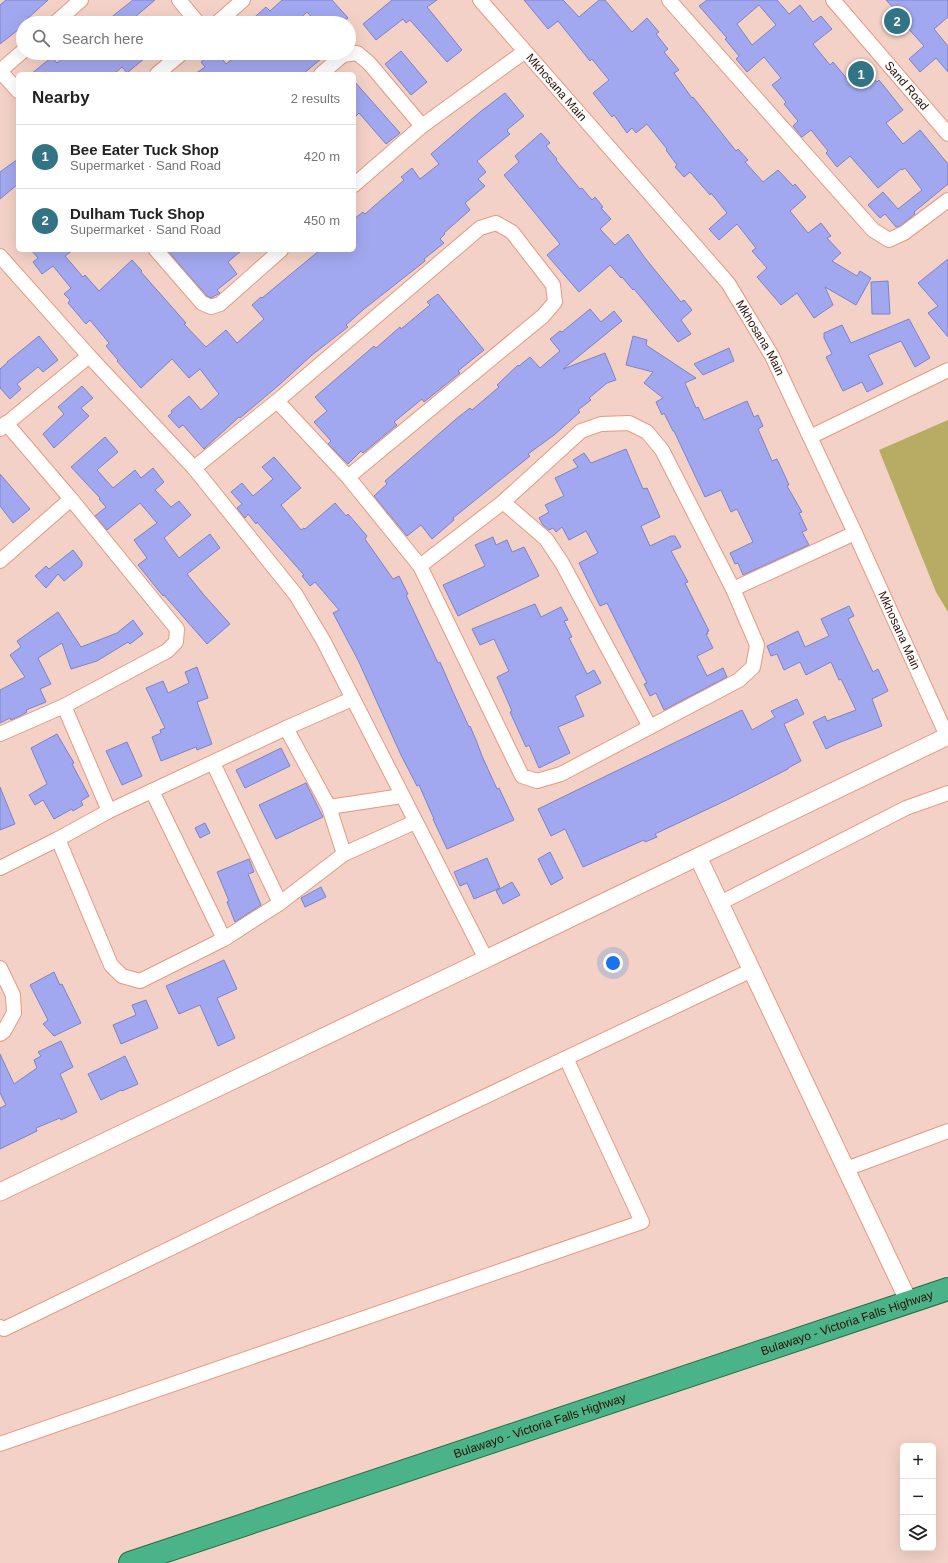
<!DOCTYPE html>
<meta charset="utf-8">
<style>
body{margin:0;font-family:Arial,sans-serif;background:#f6f6f6;color:#222}
.controls{position:absolute;right:12px;bottom:12px;display:grid;overflow:hidden;border-radius:6px;box-shadow:0 4px 16px #0002}
.controls button{width:36px;height:36px;display:grid;place-items:center;padding:0;border:0;border-bottom:1px solid #e0e0e0;background:#fff;color:#222;font:20px sans-serif}
.you{position:absolute;left:613px;top:963px;width:14px;height:14px;margin:-10px;border:3px solid #fff;border-radius:50%;background:#1a73e8;box-shadow:0 0 0 6px #1a73e833}
.badge{display:grid;place-items:center;width:26px;height:26px;border-radius:50%;background:#327486;color:#fff;font-size:13px;font-weight:700}
.pin{position:absolute;translate:-50% -50%;border:2px solid #fff;box-shadow:0 1px 4px #0006}
.list{margin:0;padding:0;list-style:none}
h2{display:flex;justify-content:space-between;align-items:center;height:52px;margin:0;padding:0 16px;font-size:17px}
h2 small{font-size:13px;font-weight:400;color:#767676}
.list li{display:grid;grid-template-columns:26px 1fr auto;gap:12px;align-items:center;box-sizing:border-box;height:64px;padding:0 16px;border-top:1px solid #e0e0e0}
.list b{display:block;font-size:15px;white-space:nowrap}
.list p{margin:0;font-size:13px;white-space:nowrap;color:#767676}
.list em{font-size:13px;font-style:normal;color:#767676}
.icon{flex:none;width:22px;height:22px;fill:none;stroke:currentColor;stroke-width:2;stroke-linecap:round;stroke-linejoin:round}
.map{position:relative;flex:none;width:948px;height:1563px;overflow:hidden}
.search{position:absolute;background:#fff;box-shadow:0 4px 16px #0002;left:16px;top:16px;width:340px;height:44px;display:flex;align-items:center;gap:10px;box-sizing:border-box;padding:0 14px;border-radius:22px;color:#767676;font-size:15px}
.panel{position:absolute;background:#fff;box-shadow:0 4px 16px #0002;left:16px;top:72px;width:340px;height:180px;border-radius:6px}
.map>svg:first-child{display:block}
.green{fill:#b8ab63}
.building{fill:#a2a8ef;stroke:#7d83c7;fill-rule:evenodd}
.lines{fill:none;stroke-linecap:round;stroke-linejoin:round}
.minor-casing{stroke:#e8997e;stroke-width:16}
.tertiary-casing{stroke:#e8997e;stroke-width:19}
.trunk-casing{stroke:#236d47;stroke-width:24}
.minor{stroke:#fff;stroke-width:14}
.tertiary{stroke:#fff;stroke-width:17}
.trunk{stroke:#4bb388;stroke-width:22}
.labels{text-anchor:middle;dominant-baseline:central;stroke-width:3.5;stroke-linejoin:round;paint-order:stroke}
.street-label{font-size:12px;fill:#2b0e05;stroke:#fbfbfb}
</style>
<div class="map">
<svg width="948" height="1563" viewBox="0 0 948 1563">
<rect width="100%" height="100%" fill="#f3d1c6"/>
<path class="green" d="M948 420V612L936 592 879 450Z"/>
<g class="building">
<path d="M6 0H48L26 20V23H23V26L0 44V5Z"/>
<path d="M133 0H155L135 17 136 18 130 23H104Z"/>
<path d="M282 0H332L348 18 342 23H317L307 12 295 23H248L266 7 270 11Z"/>
<path d="M392 0H437L427 7 462 50 447 62 410 20 406 23 403 19 376 40 363 24Z"/>
<path d="M524 0H563L579 17 599 0H605L632 32 647 18 659 32 656 34 668 49 664 52 679 70 674 73 692 98 693 97 736 151 738 149 748 160 745 162 763 182 778 170 793 186 795 184 806 197 790 211 808 233 821 223 831 236 827 238 841 253 832 261 857 276 860 271 871 278 856 305 825 287 833 305 814 318 797 293 781 305 757 277 767 268 752 251 756 248 737 224 719 240 709 229 727 213 711 193 710 195 690 172 684 177 675 167 677 165 666 150 667 149 647 124 636 133 632 128 627 133 614 115 612 117 593 93 609 80 592 59 590 61 558 21 548 29Z"/>
<path d="M707 0H777L789 14 800 5 813 22 821 16 832 29 813 44 830 65 833 62 848 80 862 66 877 82 879 80 903 110 886 123 903 144 920 130 948 164V184L914 212 915 214 900 226 896 227 885 214 880 218 868 205 883 192 898 209 922 190 905 168 902 170 901 169 878 188 850 156 837 167 826 153 828 151 811 130 802 137 793 126 798 121 784 104 786 102 772 85 781 78 764 57 747 72 736 59 739 56 725 39 727 38 699 6ZM759 5 776 25 752 45 737 24Z"/>
<path d="M886 0H948V17L934 29 948 46V72L936 58 920 72 909 59 924 46 906 26 896 35 885 22 897 12Z"/>
<path d="M401 51 427 82 411 95 385 64Z"/>
<path d="M68 53H151L127 73 122 67 114 74H31L52 57 57 63Z"/>
<path d="M213 53H218L226 64 240 53H328L303 74H195L205 67 201 62Z"/>
<path d="M354 81 400 133 386 144 359 113 354 118Z"/>
<path d="M505 93 524 116 508 129 507 131 510 134 477 161 486 172 478 179 485 186 465 203 470 210 444 233 445 234 440 239 444 243 424 259 425 261 364 309 346 325 348 327 312 355 279 385 240 418 239 417 204 449 183 425 179 428 168 416 172 413 171 411 189 396 201 410 219 394 200 369 189 378 172 359 141 388 117 361 118 360 106 346 109 343 90 320 86 324 68 303 70 300 64 294 71 288 53 266 42 274 33 262 38 258 31 250H73L65 256 83 277 85 275 99 291 132 260 142 271 141 272 186 323 184 324 206 347 226 330 237 343 264 319 252 305 261 297 262 298 320 250H354V219L363 212 365 214 404 180 401 177 412 168 420 179 439 164 431 154 480 112Z"/>
<path d="M541 133 550 143 546 146 557 159 556 160 580 189 582 188 592 200 595 197 603 207 601 208 611 219 600 229 615 245 628 234 645 258 681 302 684 300 692 310 681 320 691 334 678 342 634 289 633 290 622 277 621 278 610 265 579 292 547 255 560 244 504 175 519 162 515 156Z"/>
<path d="M18 159V184L0 199V172Z"/>
<path d="M167 250H242L228 262 237 274 217 290 220 293 211 298 207 296Z"/>
<path d="M948 259V337L928 313 938 306 918 283Z"/>
<path d="M888 281 890 314H872L871 282Z"/>
<path d="M438 294 484 350 458 371 460 373 424 402 422 399 394 422 397 425 363 453 361 451 348 464 328 444 331 441 314 422 327 411 315 397 374 346 376 348 400 327 401 329 430 305 427 302Z"/>
<path d="M590 309 601 322 614 311 622 321 563 369 605 353 616 380 607 383 589 398 591 400 578 410 580 412 554 435 528 454 530 456 453 518 454 520 432 539 421 525 407 536 374 496 387 484 385 481 456 419 470 408 472 410 499 387 497 385 518 365 519 366 530 357 540 368 560 351 550 339 560 331 562 332Z"/>
<path d="M909 319 930 358 915 367 901 341 868 355 883 384 867 392 862 382 843 391 826 357 832 354 824 338V333L842 325 851 343Z"/>
<path d="M39 336 58 360 43 372 38 367 17 384 21 389 10 399 0 388V369L8 362H7Z"/>
<path d="M633 336 647 340 646 345 696 378 685 383 696 408 698 407 704 420 747 401 754 417 758 415 763 426 758 429 772 461 777 459 789 485 787 486 802 512 799 513 807 530 802 532 809 545 743 575 738 563 735 564 730 553 753 542 737 509 731 512 721 490 705 497 674 431H673L664 413 662 415 656 402 663 398 644 383 653 372 626 365Z"/>
<path d="M729 348 734 361 703 375 694 364Z"/>
<path d="M82 386 93 398 81 408 89 416 54 448 43 434 64 414 58 407Z"/>
<path d="M105 437 118 452 97 470 113 488 135 470 141 478 153 468 164 482 155 490 171 507 179 501 191 515 164 538 179 558 210 534 220 548 187 574 204 595 230 624 207 644 164 595 163 596 138 565 147 558 134 540 157 523 140 503 107 530 95 516 106 507 99 499 100 498 71 467Z"/>
<path d="M626 449 643 489 647 488 660 517 641 526 650 546 671 536H675L681 547 671 551 688 582 685 583 709 631 707 632 708 634H706L713 648 697 656 707 676 723 668 727 677 664 710 656 693 650 696 644 684 647 683 607 603 600 606 579 563 598 553 586 531 569 540 562 527 556 532 553 528 549 530 543 525 539 518 549 512 545 505 564 496 555 478 578 467 573 460 584 453 591 463Z"/>
<path d="M274 457 301 488 281 505 301 530 304 528 305 529 335 503 346 516 348 514 367 536 365 539 393 579 399 576 408 594 406 595 438 663 440 662 453 692 469 727 470 726 476 740 482 756 497 789 499 788 514 820 447 849 433 819H434L419 785 417 786 401 755 358 660 333 613 339 610 315 582 310 586 302 576 304 575 257 522 256 524 248 514 245 518 237 508 242 504 231 492 242 483 253 496 273 479 262 467Z"/>
<path d="M0 474 30 509 13 523 0 506Z"/>
<path d="M493 537 496 545 507 540 512 552 524 547 539 576 458 616 443 585 485 566 475 545Z"/>
<path d="M73 550 82 562V566L64 581 58 574 46 588 35 576 46 566 49 569Z"/>
<path d="M535 604 541 617 561 607 568 620 564 621 572 637 569 638 587 674 594 670 601 683 575 696 584 716 558 727 570 753 539 768 529 745 526 747 510 712 512 711 497 677 509 671 494 639 480 645 472 629Z"/>
<path d="M849 606 854 616 848 619 873 672 878 669 888 691 872 699 882 726 838 743 826 749 813 722 825 716 827 721 856 710 841 679 839 680 831 662 806 675 800 662 784 670 777 654 771 656 767 646 798 631 805 647 829 636 821 619Z"/>
<path d="M58 612 81 647 117 633 133 620 143 634 130 644 128 642 97 661 71 669 62 643 38 658 51 684 40 689 46 702 26 710 27 712 20 716 11 720 10 718 0 723V690L25 677 10 655 21 647 17 641Z"/>
<path d="M197 667 208 698 197 702 212 744 197 750 196 747 161 761 152 737 161 733 160 730 165 728 146 688 163 681 168 693 189 683 185 672Z"/>
<path d="M797 699 804 714 784 724 801 761 788 768V769L729 799 655 834 657 837 645 842 644 840 583 867 565 829 551 836 538 809 742 710 752 730 775 717 771 711Z"/>
<path d="M57 734 74 763 72 764 89 796 81 801 83 805 73 811 72 809 54 819 43 800 35 805 29 795 47 784 31 748Z"/>
<path d="M127 742 142 776 122 785 106 751Z"/>
<path d="M281 748 290 766 245 788 236 770Z"/>
<path d="M306 783 323 817 276 839 259 805Z"/>
<path d="M0 787 15 824 0 830Z"/>
<path d="M205 823 210 833 200 838 195 828Z"/>
<path d="M550 852 563 878 551 885 538 859Z"/>
<path d="M487 858 500 888 474 899 467 883 460 886 454 872Z"/>
<path d="M249 859 254 872 248 874 261 905 235 922 227 902 229 901 217 872Z"/>
<path d="M512 882 520 895 503 904 496 891Z"/>
<path d="M321 887 326 897 305 907 301 898Z"/>
<path d="M224 960 237 989 217 998 235 1038 218 1046 200 1005 179 1014 166 986Z"/>
<path d="M54 972 60 985 62 984 81 1023 54 1036 43 1024 48 1020 30 985Z"/>
<path d="M146 1000 158 1028 121 1044 113 1025 136 1015 132 1005Z"/>
<path d="M61 1041 73 1067 60 1074 77 1112 61 1120 60 1118 36 1128 37 1131 0 1149V1108L6 1105 0 1093V1054L14 1084 37 1068 34 1060 41 1056 38 1052Z"/>
<path d="M125 1056 138 1084 122 1091 121 1090 101 1100 88 1074Z"/>
</g>
<g class="lines">
<g class="minor-casing">
<g id="minor">
<path d="M179 0 198 23"/>
<path id="s1" d="M480 0 728 283 772 356 855 533 947 736"/>
<path d="M669 0 873 230 889 240 904 233 948 200"/>
<path id="s2" d="M833 0 948 134"/>
<path d="M55 23 81 0"/>
<path d="M217 23 243 0"/>
<path d="M0 71 23 51"/>
<path d="M0 71 18 91"/>
<path d="M157 74 182 53"/>
<path d="M321 74 343 55 357 53 369 63 422 126"/>
<path d="M354 185 422 126 524 52"/>
<path d="M156 250 202 303 211 307 220 304 281 250"/>
<path d="M0 256 89 356 194 468 296 595 323 640 486 959"/>
<path d="M277 401 348 477 420 566 522 776 537 781 561 774 739 680 753 667 757 645 733 589 662 450 647 432 629 423 601 424 581 431 503 502 420 566"/>
<path d="M6 423 71 499 177 629 176 642 167 651 64 706 109 811"/>
<path d="M0 429 89 356"/>
<path d="M810 437 948 370"/>
<path d="M194 468 277 401 480 228 496 223 512 232 553 285 555 302 543 316 348 477"/>
<path d="M503 502 546 539 562 563 650 727"/>
<path d="M0 561 71 499"/>
<path d="M733 589 855 533"/>
<path d="M286 728 329 807 344 854"/>
<path d="M0 734 64 706"/>
<path d="M213 763 280 903"/>
<path d="M152 791 224 939"/>
<path d="M329 807 402 796"/>
<path d="M58 839 111 965 122 976 140 981 224 939 280 903 344 854 415 822"/>
<path d="M0 868 58 839 109 811 286 728 352 699"/>
<path d="M720 903 906 808 948 793"/>
<path d="M0 968 13 995 14 1013 4 1031 0 1034"/>
<path d="M846 1169 948 1131"/>
<path d="M0 1327 4 1329 427 1124 752 970"/>
<path d="M0 1444 642 1222 566 1058"/>
</g>
</g>
<g class="tertiary-casing">
<g id="tertiary">
<path d="M698 857 909 1302"/>
<path d="M0 1192 486 959 948 736"/>
</g>
</g>
<g class="trunk-casing">
<g id="trunk">
<path id="s3" d="M130 1563 948 1289"/>
</g>
</g>
<use href="#minor" class="minor"/>
<use href="#tertiary" class="tertiary"/>
<use href="#trunk" class="trunk"/>
</g>
<g class="labels">
<g class="street-label">
<text stroke="none"><textPath href="#s2" startOffset="113">Sand Road</textPath></text>
<text stroke="none"><textPath href="#s1" startOffset="116">Mkhosana Main</textPath></text>
<text stroke="none"><textPath href="#s1" startOffset="440">Mkhosana Main</textPath></text>
<text stroke="none"><textPath href="#s1" startOffset="764">Mkhosana Main</textPath></text>
<text stroke="none"><textPath href="#s3" startOffset="756">Bulawayo - Victoria Falls Highway</textPath></text>
<text stroke="none"><textPath href="#s3" startOffset="432">Bulawayo - Victoria Falls Highway</textPath></text>
</g>
</g>
</svg>
<div class="controls">
<button>+</button>
<button>−</button>
<button><svg class="icon" aria-label="layers" viewBox="0 0 24 24"><path d="M12 4l9 5-9 5-9-5zM3 14l9 5 9-5"/></svg></button>
</div>
<div class="you"></div>
<div class="pin badge" style="left:861px;top:74px">1</div>
<div class="pin badge" style="left:897px;top:21px">2</div>
<div class="search"><svg class="icon" aria-label="search" viewBox="0 0 24 24"><circle cx="10" cy="10" r="6"/><path d="M15 15l6 6"/></svg>Search here</div>
<section class="panel">
<h2>Nearby<small>2 results</small></h2>
<ul class="list">
<li><span class="badge">1</span><div><b>Bee Eater Tuck Shop</b><p>Supermarket · Sand Road</p></div><em>420 m</em></li>
<li><span class="badge">2</span><div><b>Dulham Tuck Shop</b><p>Supermarket · Sand Road</p></div><em>450 m</em></li>
</ul>
</section>
</div>
